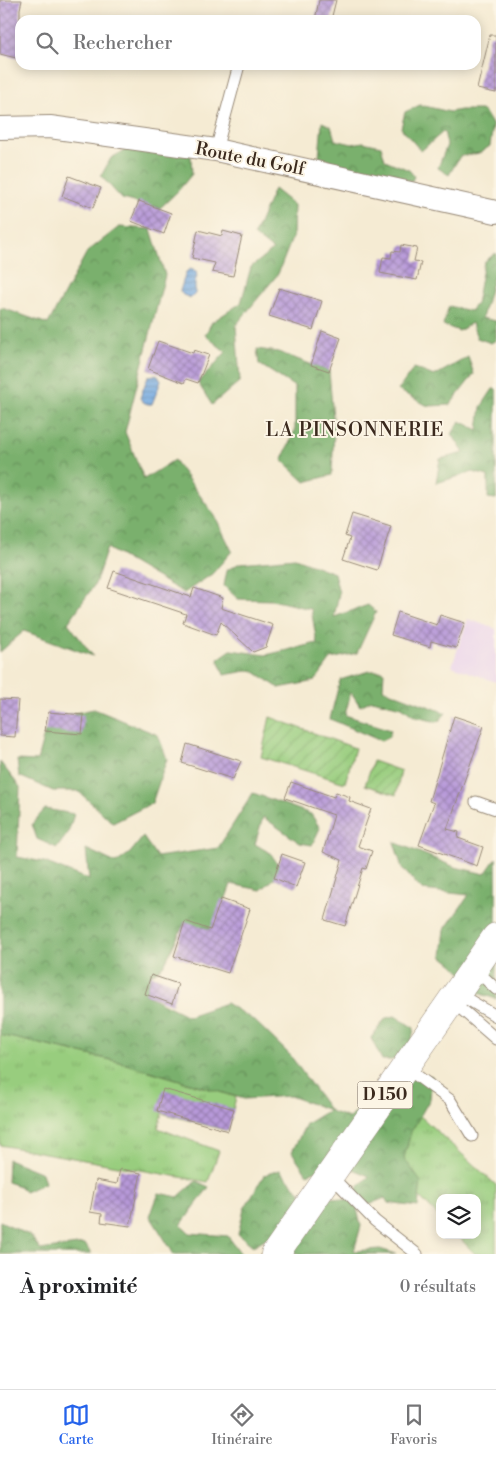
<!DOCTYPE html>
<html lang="fr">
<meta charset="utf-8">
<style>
body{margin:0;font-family:"Libre Bodoni",serif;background:#f2f2f2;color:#202124}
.controls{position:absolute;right:15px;bottom:15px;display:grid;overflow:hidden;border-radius:10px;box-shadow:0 2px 12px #0003}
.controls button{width:45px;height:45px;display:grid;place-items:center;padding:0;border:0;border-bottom:1px solid #e0e0e0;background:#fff;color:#202124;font:25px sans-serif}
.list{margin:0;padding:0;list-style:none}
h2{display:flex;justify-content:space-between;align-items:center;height:65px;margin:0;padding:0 20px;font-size:21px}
h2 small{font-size:16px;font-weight:400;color:#757577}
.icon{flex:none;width:28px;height:28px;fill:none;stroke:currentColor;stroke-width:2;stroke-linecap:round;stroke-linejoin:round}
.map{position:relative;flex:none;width:496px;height:1254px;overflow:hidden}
.search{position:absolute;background:#fff;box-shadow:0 2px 12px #0003;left:15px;right:15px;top:15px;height:55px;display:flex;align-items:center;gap:12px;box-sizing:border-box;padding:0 18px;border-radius:15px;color:#757577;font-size:19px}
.sheet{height:135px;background:#fff}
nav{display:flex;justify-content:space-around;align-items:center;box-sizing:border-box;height:70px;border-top:1px solid #e0e0e0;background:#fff;font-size:14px;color:#757577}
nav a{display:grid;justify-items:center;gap:2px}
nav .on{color:#2563eb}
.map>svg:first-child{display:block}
.built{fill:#e9d1ed}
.grass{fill:url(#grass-tufts);stroke:#6a7c4e}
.forest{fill:url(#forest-crowns);stroke:#5a6d46}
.garden{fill:url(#garden-furrows);stroke:#6a7c4e}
.water{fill:url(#water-rules);stroke:#576a80}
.building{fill:url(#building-cross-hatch)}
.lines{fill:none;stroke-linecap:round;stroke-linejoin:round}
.service-casing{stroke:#988a78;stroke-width:13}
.minor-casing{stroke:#988a78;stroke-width:24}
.primary-casing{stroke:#988a78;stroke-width:29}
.service{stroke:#fff;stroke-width:11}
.minor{stroke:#fff;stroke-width:22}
.primary{stroke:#fff;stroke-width:28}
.labels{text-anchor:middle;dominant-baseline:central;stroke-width:4;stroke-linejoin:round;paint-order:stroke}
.shield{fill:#fcf5e5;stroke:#75675a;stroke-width:1}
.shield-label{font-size:16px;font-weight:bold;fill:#3b2a1e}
.street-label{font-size:18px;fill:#3b2a1e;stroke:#fcf5e5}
.neighbourhood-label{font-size:19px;letter-spacing:1px;fill:#3b2a1e;stroke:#fcf5e5}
</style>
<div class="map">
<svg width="496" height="1254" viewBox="0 0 496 1254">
<defs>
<pattern id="grass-tufts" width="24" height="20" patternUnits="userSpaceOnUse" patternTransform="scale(1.25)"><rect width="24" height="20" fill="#98cd7e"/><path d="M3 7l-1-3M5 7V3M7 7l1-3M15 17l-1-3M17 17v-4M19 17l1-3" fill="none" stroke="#84b06c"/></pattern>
<pattern id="forest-crowns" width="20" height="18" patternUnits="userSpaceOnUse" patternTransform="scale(1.25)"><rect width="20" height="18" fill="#7ab06d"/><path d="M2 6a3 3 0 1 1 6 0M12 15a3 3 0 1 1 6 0" fill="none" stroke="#658f59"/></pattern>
<pattern id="garden-furrows" width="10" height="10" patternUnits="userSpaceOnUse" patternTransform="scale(1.25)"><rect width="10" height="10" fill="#98cd7e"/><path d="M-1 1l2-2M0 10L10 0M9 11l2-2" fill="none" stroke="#84b06c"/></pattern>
<pattern id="water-rules" width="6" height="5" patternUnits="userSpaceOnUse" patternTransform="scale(1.25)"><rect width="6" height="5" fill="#73a9e1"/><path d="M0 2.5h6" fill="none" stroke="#608ab6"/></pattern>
<pattern id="building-cross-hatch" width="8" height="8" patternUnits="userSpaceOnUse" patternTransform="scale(1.25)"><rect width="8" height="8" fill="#b799d9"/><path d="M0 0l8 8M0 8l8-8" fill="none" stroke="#967daf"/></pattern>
</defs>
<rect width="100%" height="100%" fill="#fcf5e5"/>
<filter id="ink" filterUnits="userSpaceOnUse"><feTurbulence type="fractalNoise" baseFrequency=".02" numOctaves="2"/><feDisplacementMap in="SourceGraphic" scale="10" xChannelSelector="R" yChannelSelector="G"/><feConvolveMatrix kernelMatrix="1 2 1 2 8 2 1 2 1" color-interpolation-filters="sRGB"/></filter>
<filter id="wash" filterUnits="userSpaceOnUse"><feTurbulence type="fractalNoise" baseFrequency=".0096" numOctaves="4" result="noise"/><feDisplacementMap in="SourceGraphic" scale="20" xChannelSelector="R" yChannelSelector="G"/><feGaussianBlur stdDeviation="1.12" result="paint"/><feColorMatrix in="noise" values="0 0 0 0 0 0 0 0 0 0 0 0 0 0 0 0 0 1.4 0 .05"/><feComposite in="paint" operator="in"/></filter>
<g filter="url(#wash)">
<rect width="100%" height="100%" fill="#f5ebd3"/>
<path class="built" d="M468 619 496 629V682L452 666Z"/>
<g class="grass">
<path d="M0 1035 116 1061 236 1097 228 1131 162 1113 158 1128 219 1151 208 1182 0 1145Z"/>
<path d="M396 1094 496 1185V1254H475L457 1235H477V1198H440V1218L365 1140Z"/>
</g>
<g class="forest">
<path d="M420 105 450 112 460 110H481L486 114 493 126 490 146 480 153 460 156 449 175 438 168 447 145 444 131 421 151 401 128 405 112Z"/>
<path d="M322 122 331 126 335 140 352 144 363 142 381 146 385 160 409 170 414 176 412 181 364 173 319 157Z"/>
<path d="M129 148 191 156 192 174 178 191 159 209 122 199 101 176 111 158Z"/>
<path d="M274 189 294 205 293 236 278 274 236 325 240 381 212 405 198 383 226 352 205 335 212 322 241 303 251 267 273 250 254 235Z"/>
<path d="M119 227 151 229 165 275 125 432 144 479 174 460 215 516 232 551 212 574 184 593 107 548 95 584 68 623 93 656 24 631 0 652V309L2 308 48 324 87 252Z"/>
<path d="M496 253V268L482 318 496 321V340L491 343 477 338 472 323 459 331 443 325 449 306 470 311 476 304 484 262Z"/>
<path d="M257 349 278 352 329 371 334 430 332 475 305 482 282 460 295 430V387L259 364Z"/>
<path d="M468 357 474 374 450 405 428 406 398 390 414 368 434 376Z"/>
<path d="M493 389H496V499L488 498V476L473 472 436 483 440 459 464 453 452 434 460 421 478 430 481 407Z"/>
<path d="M295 558 334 573 339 593 334 617 368 605 376 612 357 653 331 659 315 681 279 688 252 670 224 675 218 659 231 650 266 655 317 643 311 609 272 600 238 599 224 586 227 570 240 563Z"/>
<path d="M369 671H384L383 689 446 713 438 722 415 717 402 707 372 700 360 706 351 692 345 715 391 730 389 737 381 741 330 719 340 680Z"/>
<path d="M94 709 158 735 167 759 152 803 113 823 78 791H53L19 776 17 760 37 761 45 731 70 714Z"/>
<path d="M0 762 20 787 17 857 44 862 89 880 86 849 116 863 130 853 143 837 157 857 218 848 253 793 311 814 320 828 312 845 300 843 263 817 255 844 270 853 283 871 261 890 231 884 214 931 185 922 164 965 151 975 145 994 188 1016 226 1003 255 1021 290 1055 330 1111 349 1118 399 1075 432 1076 430 1099 411 1132 404 1158 421 1182 418 1207 388 1203 385 1198 357 1209 361 1226 354 1251 380 1249 396 1254H283L325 1196 346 1200 369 1176 338 1163 307 1174 292 1152 306 1124 329 1110 290 1096 244 1099 116 1061 0 1035Z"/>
<path d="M45 809 74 814 68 833 57 848 37 839 32 824Z"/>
<path d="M394 842 455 867 485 874 496 858V999L478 993 457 968 442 956 445 929 469 895 422 890 402 868Z"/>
<path d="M395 1016 414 1028 410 1050 392 1060H382L371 1038 386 1018Z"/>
<path d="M8 1159 42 1173 45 1183 25 1192 19 1186 7 1182Z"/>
<path d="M280 1170 305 1197 277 1232 253 1246 238 1234 244 1209 264 1175Z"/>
<path d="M196 1181 209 1187 181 1225 190 1233 228 1236 241 1254H172V1251L150 1216 159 1193 178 1197Z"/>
<path d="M0 1221 31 1236 40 1250 85 1244 91 1254H0Z"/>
</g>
<g class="garden">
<path d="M270 717 355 748 345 783 261 757Z"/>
<path d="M373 761 401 771 396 795 365 785Z"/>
</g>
<g class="water">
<path d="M190 269 196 271 197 277 195 281V294L191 298 183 295 180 291 186 272Z"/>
<path d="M155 375 158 376 161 381 152 404C147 405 142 402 140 398L148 376Z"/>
</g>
<g id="blocks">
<g class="building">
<path d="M0 0H22L20 9V59L0 54Z"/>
<path d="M319 0H336L331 20H315Z"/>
<path d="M490 35H496V93L477 89Z"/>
<path d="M69 176 101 188 93 208 62 196Z"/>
<path d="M139 201 171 213 164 234 131 221Z"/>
<path d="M198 230 222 236 223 231 242 236 233 276 212 272 215 263 192 258Z"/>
<path d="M401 245 417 248 414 261 421 262 417 280 380 273 383 257 391 258 392 251 400 252Z"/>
<path d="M279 288 322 301 313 330 269 316Z"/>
<path d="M322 331 341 338 329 371 311 365Z"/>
<path d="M158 341 193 353 194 350 209 355 198 383 186 379 184 383 148 369Z"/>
<path d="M352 514 391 526 377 570 343 559 350 538 345 536Z"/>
<path d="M114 571 191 597 194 588 223 598 221 608 273 625 266 647 253 652 221 622 216 635 183 623 186 614 108 588Z"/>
<path d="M398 612 437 625 440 615 465 623 456 648 431 641 430 647 391 635Z"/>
<path d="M0 699 18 700 15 737 0 736Z"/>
<path d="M48 712 84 715 82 734 45 731Z"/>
<path d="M454 716 484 726 447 829 459 832 458 838 483 847 477 866 419 845 434 803 429 801Z"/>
<path d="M187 744 241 761 233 779 182 763Z"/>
<path d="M291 782 334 797 336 792 350 797 349 801 371 809 358 846 372 851 366 869 363 868 345 926 325 920 342 860 323 852 334 815 285 798Z"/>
<path d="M282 854 305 862 296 887 274 878Z"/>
<path d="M221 899 250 909 228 973 174 956 185 921 210 930Z"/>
<path d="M151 975 178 984 172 1004 145 994Z"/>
<path d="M163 1089 234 1109 228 1131 157 1111Z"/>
<path d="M120 1169 141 1173 130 1226 101 1222 102 1214 90 1212 96 1180 117 1184Z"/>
</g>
</g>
</g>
<g filter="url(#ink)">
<use href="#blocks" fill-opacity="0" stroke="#988a78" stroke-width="1"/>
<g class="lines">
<g class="service-casing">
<g id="service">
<path d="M216 150 239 65"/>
<path d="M476 802 496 809"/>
<path d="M474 968 496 989"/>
<path d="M457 993 496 1016"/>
<path d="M452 1001 496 1039"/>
<path d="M405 1067 450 1100 472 1136"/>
<path d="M330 1175 375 1221 417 1254"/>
</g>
</g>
<g class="minor-casing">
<path id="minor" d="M0 128 50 127 216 150 496 212"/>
</g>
<g class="primary-casing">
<path id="primary" d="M275 1254 496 937"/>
</g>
<use href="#service" class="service"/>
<use href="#minor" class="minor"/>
<use href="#primary" class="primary"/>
</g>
</g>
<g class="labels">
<rect class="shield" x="357.5" y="1081.5" width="55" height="27" rx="4"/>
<g class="shield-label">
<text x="385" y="1095">D 150</text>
</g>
<g class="street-label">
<text transform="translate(250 159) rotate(11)">Route du Golf</text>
</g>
<g class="neighbourhood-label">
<text x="355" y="430">LA PINSONNERIE</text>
</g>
</g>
</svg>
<div class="controls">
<button><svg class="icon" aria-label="layers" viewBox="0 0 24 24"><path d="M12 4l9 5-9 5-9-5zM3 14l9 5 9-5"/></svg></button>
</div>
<div class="search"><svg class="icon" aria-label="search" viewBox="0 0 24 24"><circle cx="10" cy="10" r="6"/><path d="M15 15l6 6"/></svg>Rechercher</div>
</div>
<section class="sheet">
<h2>À proximité<small>0 résultats</small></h2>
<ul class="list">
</ul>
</section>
<nav>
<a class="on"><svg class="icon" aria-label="map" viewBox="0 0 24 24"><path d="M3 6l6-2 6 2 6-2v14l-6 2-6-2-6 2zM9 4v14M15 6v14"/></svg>Carte</a>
<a><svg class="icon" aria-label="directions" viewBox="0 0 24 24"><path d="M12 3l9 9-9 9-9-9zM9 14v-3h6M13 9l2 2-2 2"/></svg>Itinéraire</a>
<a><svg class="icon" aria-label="saved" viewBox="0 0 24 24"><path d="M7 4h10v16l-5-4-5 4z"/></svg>Favoris</a>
</nav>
